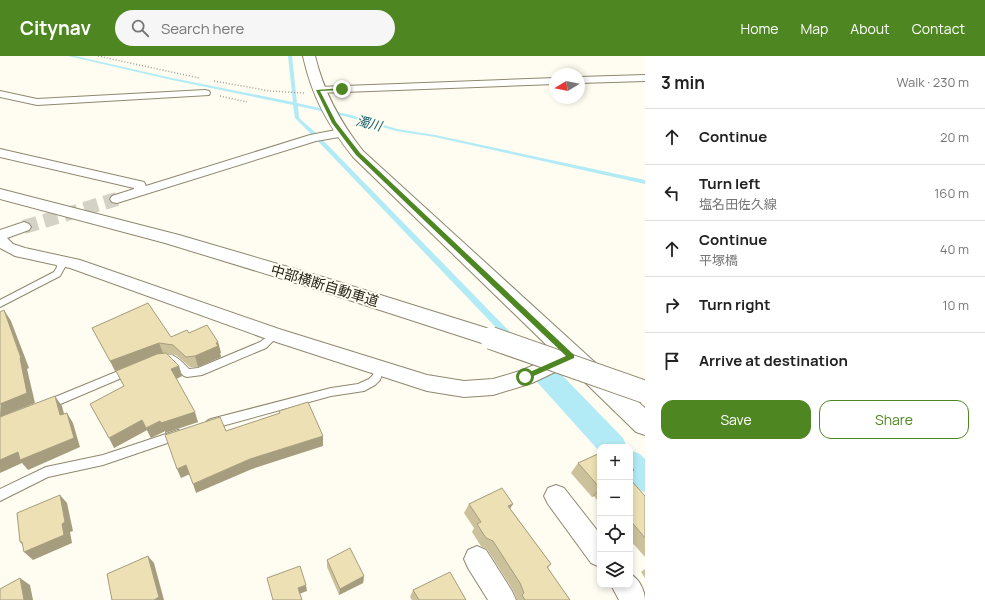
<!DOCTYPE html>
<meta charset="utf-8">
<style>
body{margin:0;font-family:Manrope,"Noto Sans JP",sans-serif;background:#f6f6f6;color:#222}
.controls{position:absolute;right:12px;bottom:12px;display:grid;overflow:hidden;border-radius:8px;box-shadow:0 2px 6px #0003}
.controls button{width:36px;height:36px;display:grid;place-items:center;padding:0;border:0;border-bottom:1px solid #e0e0e0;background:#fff;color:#222;font:20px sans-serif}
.compass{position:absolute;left:549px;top:12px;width:36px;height:36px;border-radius:50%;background:#fff;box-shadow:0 2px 6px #0003;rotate:260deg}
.stop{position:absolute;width:12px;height:12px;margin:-9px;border:3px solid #4e8621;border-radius:50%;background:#fff}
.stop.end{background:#4e8621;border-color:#fff;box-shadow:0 1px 4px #0008}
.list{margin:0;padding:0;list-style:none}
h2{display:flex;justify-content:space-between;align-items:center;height:52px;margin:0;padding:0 16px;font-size:17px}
h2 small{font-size:13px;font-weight:400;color:#767676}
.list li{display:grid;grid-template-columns:26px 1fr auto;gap:12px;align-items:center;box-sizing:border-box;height:56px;padding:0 16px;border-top:1px solid #e0e0e0}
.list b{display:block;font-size:15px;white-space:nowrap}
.list p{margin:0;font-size:13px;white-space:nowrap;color:#767676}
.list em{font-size:13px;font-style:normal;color:#767676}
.actions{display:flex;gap:8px;padding:12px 16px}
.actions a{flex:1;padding:9px 0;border:1px solid #4e8621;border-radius:12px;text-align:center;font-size:14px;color:#4e8621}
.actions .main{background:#4e8621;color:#fff}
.icon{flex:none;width:22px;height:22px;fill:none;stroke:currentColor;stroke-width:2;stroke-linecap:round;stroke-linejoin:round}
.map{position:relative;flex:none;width:645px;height:544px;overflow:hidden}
header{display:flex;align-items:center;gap:24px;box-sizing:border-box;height:56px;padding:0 20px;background:#4e8621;color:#fff}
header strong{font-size:19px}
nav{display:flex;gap:22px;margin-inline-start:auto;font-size:14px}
.search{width:280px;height:36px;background:#f6f6f6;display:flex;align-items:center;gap:10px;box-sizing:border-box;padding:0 14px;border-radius:22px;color:#767676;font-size:15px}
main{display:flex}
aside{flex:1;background:#fff}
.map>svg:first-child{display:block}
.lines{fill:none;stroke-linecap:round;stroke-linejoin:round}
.stream{fill:#b2ebf5;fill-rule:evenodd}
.canal{fill:#b2ebf5;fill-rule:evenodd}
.street-tunnel{stroke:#d4d1c6;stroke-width:14;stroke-dasharray:14 7;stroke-linecap:butt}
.lane-casing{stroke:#8f886f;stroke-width:2}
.street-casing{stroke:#8f886f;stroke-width:2}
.secondary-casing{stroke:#8f886f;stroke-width:2}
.highway-casing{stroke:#8f886f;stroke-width:2}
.path{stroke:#a29f95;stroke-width:1.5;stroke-dasharray:1 2;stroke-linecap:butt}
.lane{fill:#fff;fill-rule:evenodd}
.street{fill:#fff;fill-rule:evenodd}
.secondary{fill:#fff;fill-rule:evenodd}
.highway{fill:#fff;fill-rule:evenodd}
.highway-bridge-casing{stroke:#8f886f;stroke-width:24;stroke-linecap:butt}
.highway-bridge{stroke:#fff;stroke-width:22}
.wall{fill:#cbc19b}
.shaded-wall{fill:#a59d7e}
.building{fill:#ece0b4;stroke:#a59d7e}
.route{fill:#4e8621}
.labels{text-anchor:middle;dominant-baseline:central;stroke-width:4;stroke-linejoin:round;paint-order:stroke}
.far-water-label{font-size:13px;font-style:italic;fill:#0d5c67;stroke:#fffcf1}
.street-label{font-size:14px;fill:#262319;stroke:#fffcf1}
</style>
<header>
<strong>Citynav</strong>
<div class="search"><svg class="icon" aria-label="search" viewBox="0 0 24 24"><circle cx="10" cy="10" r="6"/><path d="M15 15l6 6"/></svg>Search here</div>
<nav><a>Home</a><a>Map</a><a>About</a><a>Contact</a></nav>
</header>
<main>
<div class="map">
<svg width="645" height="544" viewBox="0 0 645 544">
<rect width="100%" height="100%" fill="#fffcf1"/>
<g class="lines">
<path class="stream" d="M68 0H75L172 22 293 46 288 0H292L297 47 351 59 397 73 435 79 645 124V128L435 81 396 75 348 61 298 50 299 62 315 76 513 279 514 281 513 283H507L311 78 295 62 293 49 172 24Z"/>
<g class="canal">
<path d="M546 309 555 312 623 382 627 391H600V396L537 326 534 319 537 312Z"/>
<path d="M630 394 640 398 645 403V436L635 432 630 427Z"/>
</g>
<path class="street-tunnel" d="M24 171 117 143"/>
<g class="lane-casing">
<g id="lane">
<path d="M60 202 64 205 65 211 60 220 0 251V244L54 216 57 211 56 205Z"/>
<path d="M273 275 276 276 278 278 273 285 266 292 202 319 187 321 184 320 170 306H156L154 303 156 300C173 295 178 302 189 313L198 312 260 286 267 281 270 276Z"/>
<path d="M379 308 382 309 384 312 380 324 375 329 364 335 331 340 211 373 207 371 206 368 207 365 211 363 331 332 358 328 369 323 373 319 376 309Z"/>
<path d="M128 311 131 312 133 315 131 318 51 352 47 353 43 352 42 349 43 346Z"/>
<path d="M178 374 182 376 183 379 182 382 103 409 48 421 0 445V433L46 411 103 399Z"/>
</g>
</g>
<g class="street-casing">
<g id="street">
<path d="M645 19V25L579 27V21Z"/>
<path d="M555 22V28L318 37 313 34 318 31Z"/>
<path d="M205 34 209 35 210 37 209 39 37 49 0 41V35L37 43Z"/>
<path d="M341 73 345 74 347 77 345 80 316 85 117 147 112 146 110 143 112 140 134 133V132L0 101V93L144 126 146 130 310 79Z"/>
<path d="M24 166 29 168 31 171 29 174 7 182 13 188 25 192 80 204 279 273 427 319 464 325 493 323 520 315 567 295 574 297 576 302 574 307 532 327 493 339 464 341 427 335 267 283 70 212 15 200 0 192V174Z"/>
<path d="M556 429 564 432 600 478V511L591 507 548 448 544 440 548 432Z"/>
<path d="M477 490 486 494 512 535 516 544H488L468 512 464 503 468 494Z"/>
<path d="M630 518C639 522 645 535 645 544H619L611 529H630Z"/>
</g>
</g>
<g class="secondary-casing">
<path id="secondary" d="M303 0H315C324 37 340 66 363 95L645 352V379L636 376 353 101C328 69 312 41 303 0Z"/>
</g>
<g class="highway-casing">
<path id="highway" d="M0 133 179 179 326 222 499 276 502 282 499 288 491 290 312 232 165 187 0 143Z"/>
</g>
<g class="path">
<path d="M98 0 199 22"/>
<path d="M214 25 270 35 304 37"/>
<path d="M220 40 247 46"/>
</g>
<use href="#lane" class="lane"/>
<use href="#street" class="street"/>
<use href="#secondary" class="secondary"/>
<use href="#highway" class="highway"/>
<g class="highway-bridge-casing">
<path id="highway-bridge" d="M491 282 645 336"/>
</g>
<use href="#highway-bridge" class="highway-bridge"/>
</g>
<g class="wall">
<path d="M92 272 171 281 189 277 218 286 221 297H220L221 301 198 311H190L176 299 166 298 179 310 182 320 176 323 198 366 165 377V375L151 382 147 374 114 392 124 330Z"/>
<path d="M600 397V448L594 440 592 441 571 417 578 407Z"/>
<path d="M630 423 645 440V501L630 484Z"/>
<path d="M469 448H513L510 452 551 508 548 512 570 544H517V543L513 534 487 493 481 490 472 476 474 472 464 457Z"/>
<path d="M327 504 364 520 363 527 339 539 327 511Z"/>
<path d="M645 513V522L641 516Z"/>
<path d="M413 534 466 544H412L410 541Z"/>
</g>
<g class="shaded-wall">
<path d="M4 254 11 265 29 312 27 313 35 347 0 361Z"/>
<path d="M218 286 221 297H220L221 301 198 311 195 300Z"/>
<path d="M159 287 163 297 115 315 110 305Z"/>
<path d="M179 310 182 320 174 324 171 313Z"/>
<path d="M55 340 62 350 67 369 60 359Z"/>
<path d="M195 356 198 366 165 377V375L151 382 146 372 160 365Z"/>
<path d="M67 357 73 367 80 391 28 414 22 407 0 417V404Z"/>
<path d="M142 364 147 374 114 392 109 382Z"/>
<path d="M323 380V390L252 413 196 437 193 428 250 403Z"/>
<path d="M186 409 190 418 181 422 177 413Z"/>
<path d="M600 432V433L594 440 592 441Z"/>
<path d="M60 439 67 447 73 475 70 476 72 487 33 504 24 496 29 494 20 486 62 468Z"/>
<path d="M513 448 507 457 508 450Z"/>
<path d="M148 500 154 507 164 544H154Z"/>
<path d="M364 520 363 527 339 539 340 533Z"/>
<path d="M20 522 30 529 33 544H24Z"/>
<path d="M306 529 307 535 299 538 298 532Z"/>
</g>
<g class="building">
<path d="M148 247 171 281 187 274 189 277 207 269 218 286 216 287 218 290 195 300 186 301 173 289 159 287 110 305 92 272Z"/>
<path d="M4 254 21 302H20L27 337 0 348V256Z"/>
<path d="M166 297 179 310 171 313 195 356 161 367 160 365 146 372 142 364 109 382 90 348 124 330 116 315 157 298Z"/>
<path d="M55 340 60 359 67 357 74 382 20 404 18 396 0 404V361Z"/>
<path d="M308 346 323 380 250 403 193 428 186 409 177 413 165 379 220 361 226 375 280 357 279 355Z"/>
<path d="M600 397V432L578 407Z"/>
<path d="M630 410 634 414 630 416Z"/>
<path d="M630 423 645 440V482L630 464Z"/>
<path d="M502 432 513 448 508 450 551 508 547 511 570 544H525L522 539 524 537 520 527 493 485 486 482 477 468 481 466 469 448Z"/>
<path d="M60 439 65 466 62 468 64 479 24 496 22 486H20L17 457Z"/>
<path d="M350 492 364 520 340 533 327 504Z"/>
<path d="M148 500 159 541 154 544H112L107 518Z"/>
<path d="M300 510 306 529 298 532 302 544H273L267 522Z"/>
<path d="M450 516 466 544H419L413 534Z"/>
<path d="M20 522 24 544H0V533Z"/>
</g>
<path class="route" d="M343 32 342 34 320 35 336 66 360 97 574 299V302L527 323H523V319L566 300 356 99 332 67 316 34Z"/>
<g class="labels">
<g class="far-water-label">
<text transform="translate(369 67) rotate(14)">濁川</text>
</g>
<g class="street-label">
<text transform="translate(325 229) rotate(17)">中部横断自動車道</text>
</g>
</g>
</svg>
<div class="controls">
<button>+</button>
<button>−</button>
<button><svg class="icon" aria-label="locate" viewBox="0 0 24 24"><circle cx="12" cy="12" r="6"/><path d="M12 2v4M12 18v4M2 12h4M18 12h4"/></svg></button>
<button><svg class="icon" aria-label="layers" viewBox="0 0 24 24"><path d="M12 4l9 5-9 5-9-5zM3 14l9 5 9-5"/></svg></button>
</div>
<svg class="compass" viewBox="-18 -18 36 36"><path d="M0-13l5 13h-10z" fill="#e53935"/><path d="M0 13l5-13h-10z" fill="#767676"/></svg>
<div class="stop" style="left:525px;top:321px"></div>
<div class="stop end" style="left:342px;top:33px"></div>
</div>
<aside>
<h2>3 min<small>Walk · 230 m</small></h2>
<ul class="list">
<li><svg class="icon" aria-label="ahead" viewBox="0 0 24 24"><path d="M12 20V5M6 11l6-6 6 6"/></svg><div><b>Continue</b></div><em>20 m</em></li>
<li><svg class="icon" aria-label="left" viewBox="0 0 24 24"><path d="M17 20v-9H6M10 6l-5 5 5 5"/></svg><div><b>Turn left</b><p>塩名田佐久線</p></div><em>160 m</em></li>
<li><svg class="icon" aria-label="ahead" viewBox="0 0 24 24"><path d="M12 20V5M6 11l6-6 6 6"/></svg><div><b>Continue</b><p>平塚橋</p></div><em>40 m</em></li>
<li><svg class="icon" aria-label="right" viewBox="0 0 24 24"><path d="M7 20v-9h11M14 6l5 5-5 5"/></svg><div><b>Turn right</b></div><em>10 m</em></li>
<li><svg class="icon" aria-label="arrive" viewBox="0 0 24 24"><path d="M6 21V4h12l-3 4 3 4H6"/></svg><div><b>Arrive at destination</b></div></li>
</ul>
<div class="actions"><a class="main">Save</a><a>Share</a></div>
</aside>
</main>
